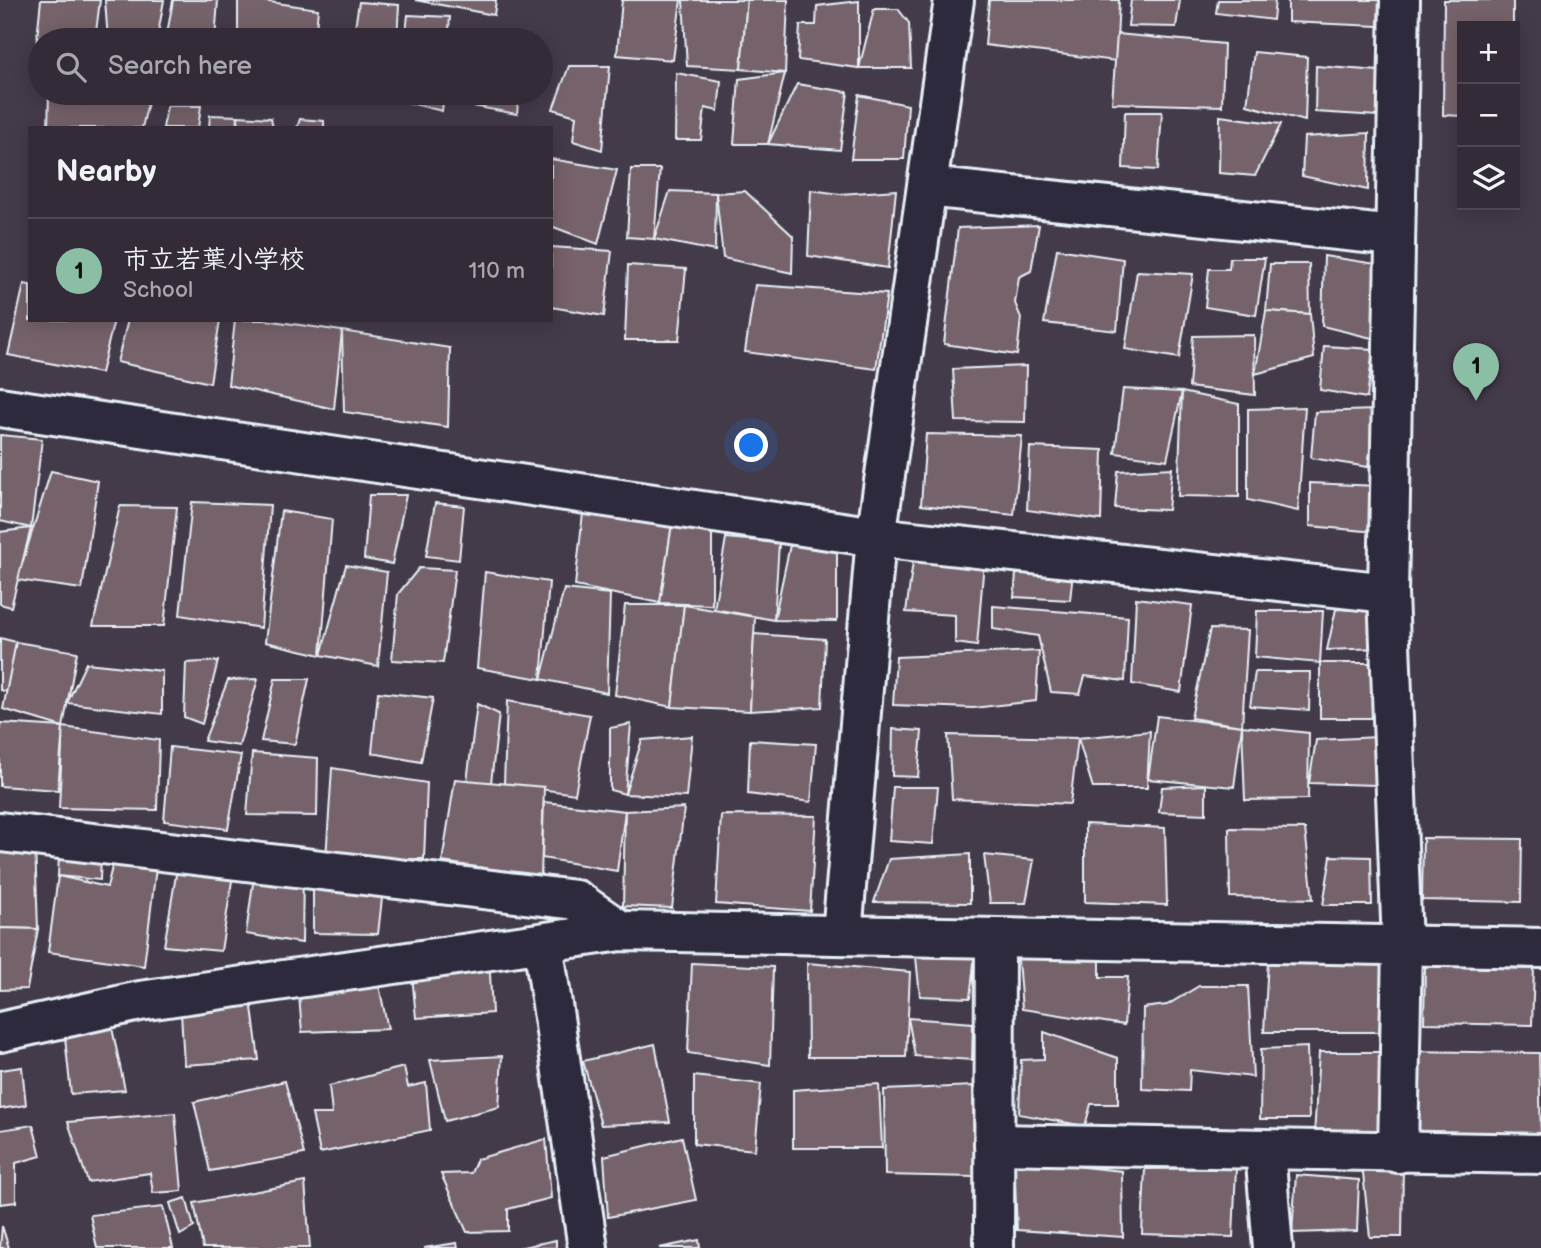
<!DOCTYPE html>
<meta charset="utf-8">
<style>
body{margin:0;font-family:"Balsamiq Sans","Klee One",sans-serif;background:#3b3440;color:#f1f3f6}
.controls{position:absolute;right:21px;top:21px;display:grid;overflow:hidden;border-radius:0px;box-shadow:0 4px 18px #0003}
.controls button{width:63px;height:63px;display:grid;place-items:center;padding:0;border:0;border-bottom:2px solid #4e4853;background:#332c38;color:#f1f3f6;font:35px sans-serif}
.you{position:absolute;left:752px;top:446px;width:24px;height:24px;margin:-18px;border:5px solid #fff;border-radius:50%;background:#1a73e8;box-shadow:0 0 0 10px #1a73e833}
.badge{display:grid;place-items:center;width:46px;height:46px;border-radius:50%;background:#8abfa5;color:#111;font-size:23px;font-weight:700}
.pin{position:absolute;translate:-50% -58px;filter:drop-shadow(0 2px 4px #0008)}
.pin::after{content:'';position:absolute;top:37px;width:24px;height:21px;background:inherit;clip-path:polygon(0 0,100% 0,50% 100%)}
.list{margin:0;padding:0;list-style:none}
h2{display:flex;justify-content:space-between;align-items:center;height:91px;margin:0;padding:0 28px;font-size:30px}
h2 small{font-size:23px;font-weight:400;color:#a9a7ae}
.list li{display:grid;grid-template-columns:46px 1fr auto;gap:21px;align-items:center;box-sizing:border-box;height:105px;padding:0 28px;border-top:2px solid #4e4853}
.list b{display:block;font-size:26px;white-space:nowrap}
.list p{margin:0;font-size:23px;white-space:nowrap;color:#a9a7ae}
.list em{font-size:23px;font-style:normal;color:#a9a7ae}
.icon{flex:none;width:38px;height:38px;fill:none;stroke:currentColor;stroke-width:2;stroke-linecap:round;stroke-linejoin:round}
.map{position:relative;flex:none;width:1541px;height:1248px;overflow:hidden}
.search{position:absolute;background:#332c38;box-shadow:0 4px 18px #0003;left:28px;top:28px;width:525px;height:77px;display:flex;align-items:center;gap:18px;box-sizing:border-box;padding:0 24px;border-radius:38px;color:#a9a7ae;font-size:26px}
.panel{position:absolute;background:#332c38;box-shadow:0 4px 18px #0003;left:28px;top:126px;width:525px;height:196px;border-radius:0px}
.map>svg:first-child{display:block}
.building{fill:#76626a;stroke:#e8f1f8;stroke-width:2}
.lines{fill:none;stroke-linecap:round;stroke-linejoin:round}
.minor-casing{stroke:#e8f1f8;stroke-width:44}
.minor{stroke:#2f2a3d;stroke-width:38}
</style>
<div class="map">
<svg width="1541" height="1248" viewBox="0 0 1541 1248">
<rect width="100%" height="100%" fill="#443b4a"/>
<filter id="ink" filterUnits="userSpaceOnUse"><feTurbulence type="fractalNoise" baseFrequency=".0143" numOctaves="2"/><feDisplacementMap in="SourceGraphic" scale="14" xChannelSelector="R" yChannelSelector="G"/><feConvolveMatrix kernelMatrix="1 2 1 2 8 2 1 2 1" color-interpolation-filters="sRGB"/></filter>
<g filter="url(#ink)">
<g class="building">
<path d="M41 0H100L95 40H40V48L36 47Z"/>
<path d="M105 0H164L157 40H108Z"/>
<path d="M173 0H218L215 40H166Z"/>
<path d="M238 0H256L318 9 315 40H238Z"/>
<path d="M415 0H496L494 15Z"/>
<path d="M622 0H681L673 60 617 55Z"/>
<path d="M683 0H747L741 69 687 66Z"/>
<path d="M747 0H788L785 73 741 69Z"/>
<path d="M989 0H1119L1116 61 985 45Z"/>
<path d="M1131 0H1180L1176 27 1128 26Z"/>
<path d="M1218 0H1275L1273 20 1216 13Z"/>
<path d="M1288 0H1379L1378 26 1288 22Z"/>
<path d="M1444 0H1513V26H1462V116L1443 115Z"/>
<path d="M859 1V68L798 60 800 25H816L817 6Z"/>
<path d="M359 2 399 5 397 40H353Z"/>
<path d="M874 9H898L909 23 911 68H859Z"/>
<path d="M408 15 450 17 448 40H405Z"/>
<path d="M462 31 523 37V40H461Z"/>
<path d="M1117 34 1224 44 1222 106 1112 103Z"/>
<path d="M1254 52 1307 57 1305 121 1247 105Z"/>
<path d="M569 66H610L602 150 573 141 576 116 553 109Z"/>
<path d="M1316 66 1378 71V116L1315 112Z"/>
<path d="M676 73 721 81 718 111 705 108 701 140H675Z"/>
<path d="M785 73 768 144H734L739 79Z"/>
<path d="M797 84 848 92 840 150 768 144Z"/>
<path d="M49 93H92L149 98 142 128H48Z"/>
<path d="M399 93H444L442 111 398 100Z"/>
<path d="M457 93H519L517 114 456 103Z"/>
<path d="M859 95 908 105 904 159H851Z"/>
<path d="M167 106H201L198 128H163Z"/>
<path d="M1125 112H1162L1158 170 1123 168Z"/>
<path d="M210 115 238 116 237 128H209Z"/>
<path d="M238 116 271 118 273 128H239Z"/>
<path d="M1220 116 1281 124 1255 176 1219 173Z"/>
<path d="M300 119 324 121V128H297Z"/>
<path d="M1369 133 1368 190 1302 176 1304 137Z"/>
<path d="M551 159 617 170 598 244 551 226Z"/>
<path d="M631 169H660L654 239 627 237Z"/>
<path d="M811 190 840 194 896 190 888 268 808 256Z"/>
<path d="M670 191 716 193 715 251 654 239Z"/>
<path d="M745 191 793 236 792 273 723 258 716 193Z"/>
<path d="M1039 225 1031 271 1019 277 1015 303 1021 318 1017 355 944 344 958 228Z"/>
<path d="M551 247 612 251 604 316 551 307Z"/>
<path d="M1057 249 1123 259 1117 331 1044 323Z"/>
<path d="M1324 256 1383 265 1380 340 1322 326Z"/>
<path d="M1230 258H1265L1256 315 1205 307 1209 269H1229Z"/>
<path d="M1270 264H1309L1310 314 1266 311Z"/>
<path d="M628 265 686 269 679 340H625Z"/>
<path d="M1137 271 1193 274 1179 358 1125 349Z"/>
<path d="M24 284 30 285V320H114L101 373 8 355Z"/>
<path d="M755 285 887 294 876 369 745 352Z"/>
<path d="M1266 311 1310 314 1314 358 1255 374Z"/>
<path d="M128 320H220L210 383 117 362Z"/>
<path d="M235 320H265L342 331 334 409 228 385Z"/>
<path d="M342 331 450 348 448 427 344 412Z"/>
<path d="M1254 335 1255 395 1189 387 1193 336Z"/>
<path d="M1324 346 1373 349 1367 398 1320 390Z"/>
<path d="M1026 366 1025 422 956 421 953 369Z"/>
<path d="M1123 389 1182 392 1167 460 1115 453Z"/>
<path d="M1182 392 1239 404V497L1178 496Z"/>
<path d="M1305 407 1298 511 1248 500V409Z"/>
<path d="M1375 410 1368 467 1311 458 1315 412Z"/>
<path d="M926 434 1022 436 1014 515 921 505Z"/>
<path d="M0 435 42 439 31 528 0 521Z"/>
<path d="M1030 447 1103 450 1101 520 1027 510Z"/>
<path d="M1172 468 1168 510 1115 508 1118 471Z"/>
<path d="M51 471 98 481 82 589 17 580Z"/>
<path d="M1310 483 1377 486 1376 532 1310 526Z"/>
<path d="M369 495H406L392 564 364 559Z"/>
<path d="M192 502 270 505 261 628 180 615Z"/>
<path d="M435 503 464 506 459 560 426 556Z"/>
<path d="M120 506 177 507 164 626H93Z"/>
<path d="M281 511 332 519 321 655 265 642Z"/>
<path d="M583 513 672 524 660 603 575 586Z"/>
<path d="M672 524 712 532V605L660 603Z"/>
<path d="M31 528 11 607 0 604V532Z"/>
<path d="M726 538 779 543 774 620 714 609Z"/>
<path d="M790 545 837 548V621L774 620Z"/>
<path d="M985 549 977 646 955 643V615L906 612 913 561Z"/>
<path d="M346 565 387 572 378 666 321 655Z"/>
<path d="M419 568 455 570 443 663 392 660 398 594Z"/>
<path d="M485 572 549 582 541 679 477 668Z"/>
<path d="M1073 572 1070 600 1014 597 1016 574Z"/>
<path d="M564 589 610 594 607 693 541 679Z"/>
<path d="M1136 598 1192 605 1181 692 1132 684Z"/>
<path d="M625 605H684L672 707 615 695Z"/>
<path d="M684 605 755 617 750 711 672 707Z"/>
<path d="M993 606 1128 617 1125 681 1085 676 1080 694 1051 692 1038 636 993 629Z"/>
<path d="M1336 609 1374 611 1380 648 1327 650Z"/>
<path d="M1257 611H1323L1320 663 1255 657Z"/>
<path d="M1210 629 1248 630 1242 726 1191 718Z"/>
<path d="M754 634 825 639 822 707 750 711Z"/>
<path d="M0 638 16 642 9 692 0 690Z"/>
<path d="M16 642 77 652 63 727 3 709Z"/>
<path d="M1039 651 1036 701 973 708 893 705 896 657Z"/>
<path d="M218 661 202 724 184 717 186 663Z"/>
<path d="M86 663 162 671V714L67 703Z"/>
<path d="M1320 663H1391L1383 718H1320Z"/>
<path d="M1255 672H1310L1309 710 1250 706Z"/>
<path d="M258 679 239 746 204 741 228 680Z"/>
<path d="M275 679H309L295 744 261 741Z"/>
<path d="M378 692 433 698 421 762 372 753Z"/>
<path d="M507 701 590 715 575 794 504 784Z"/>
<path d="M477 704 499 714 491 783 467 781Z"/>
<path d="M1157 716 1242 726 1234 787 1148 779Z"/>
<path d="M0 723 63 727 58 790 0 786Z"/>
<path d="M631 724 625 794 610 790V728Z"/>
<path d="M1242 726 1309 733 1308 799 1245 800Z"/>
<path d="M63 727 159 740 157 810 59 808Z"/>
<path d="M893 729 922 731 918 777 892 776Z"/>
<path d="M1150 731 1147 788H1093L1078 738Z"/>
<path d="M948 735 1078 738 1070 804 952 799Z"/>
<path d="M692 736 686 797 625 794 642 740Z"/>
<path d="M1378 737 1377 785 1309 783 1316 740Z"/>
<path d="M750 740 816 744 811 802 748 794Z"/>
<path d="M170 747 241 755 228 829 164 821Z"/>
<path d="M252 753 318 758 317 816 247 815Z"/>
<path d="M332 768 427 783 424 859H326Z"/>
<path d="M455 779 544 787 541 876 442 862Z"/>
<path d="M1206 785V814L1159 812 1162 787Z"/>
<path d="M893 787H938L933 844 889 841Z"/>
<path d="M544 802 625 811 617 871 542 858Z"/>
<path d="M684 808 672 908 623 906 625 811Z"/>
<path d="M721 815 816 816 810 911 716 904Z"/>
<path d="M1085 824 1165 828 1167 905 1085 902Z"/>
<path d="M1229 828 1305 829 1313 899 1230 897Z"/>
<path d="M1423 838 1522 839 1521 902 1422 900Z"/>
<path d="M0 844 35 845 38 929 0 928Z"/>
<path d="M970 854V903L874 902 889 859Z"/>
<path d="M59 855 101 856 100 880 58 876Z"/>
<path d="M984 855 1034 860 1026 903H990Z"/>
<path d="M1331 856 1371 857 1372 905H1323Z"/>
<path d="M114 859H157L144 966 48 952 58 876 107 887Z"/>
<path d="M234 868 221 951 164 946 177 869Z"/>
<path d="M303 872 302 943 246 934 254 876Z"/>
<path d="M313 877 384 880 378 934 313 933Z"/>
<path d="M0 928 38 929 27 989 0 990Z"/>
<path d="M488 934 492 1013 416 1018 410 953Z"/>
<path d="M1013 952H1100V977H1128L1124 1025 1022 1009 1018 960Z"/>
<path d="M975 955 970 998 920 996 916 957Z"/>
<path d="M1268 960H1383L1379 1032H1264Z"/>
<path d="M692 963 773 967 770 1065 688 1053Z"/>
<path d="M807 963 910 972 906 1057H808Z"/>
<path d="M375 966 388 1029 302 1032 298 983Z"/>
<path d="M1425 966 1534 969 1532 1025 1424 1023Z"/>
<path d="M1199 986H1248L1253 1077 1190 1070 1189 1091 1142 1089 1143 1008 1167 1005Z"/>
<path d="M251 1000 259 1060 184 1065 181 1012Z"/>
<path d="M110 1018 125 1090 71 1094 64 1028Z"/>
<path d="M908 1018 973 1023 972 1060 915 1056Z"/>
<path d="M1044 1032 1118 1058V1104H1091L1085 1126 1019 1114 1021 1060 1044 1059Z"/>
<path d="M655 1044 670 1122 601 1125 583 1061Z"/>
<path d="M1307 1047 1309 1119H1260L1261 1049Z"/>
<path d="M1409 1051 1539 1053 1541 1141 1411 1142Z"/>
<path d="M1319 1052H1386V1137H1314Z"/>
<path d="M502 1056 499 1107 445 1121 430 1060Z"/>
<path d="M22 1067 26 1105 0 1109V1070Z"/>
<path d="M404 1067 408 1087 426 1083 430 1130 320 1153 312 1114H332L329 1086Z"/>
<path d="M694 1076 761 1084 755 1150 694 1144Z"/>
<path d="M285 1081 304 1154 210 1171 194 1102Z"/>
<path d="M879 1084 882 1148H793V1090Z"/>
<path d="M973 1086 974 1177 885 1175 884 1090Z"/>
<path d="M175 1113 182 1191 153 1193 150 1173 88 1182 68 1122Z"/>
<path d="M33 1125 41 1156 16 1163V1202L0 1204V1130Z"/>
<path d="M682 1137 696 1200 608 1217 604 1156Z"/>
<path d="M546 1139 551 1198 508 1209V1231L467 1232 441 1174 471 1173 477 1159Z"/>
<path d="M1014 1160 1122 1171 1123 1237 1017 1230Z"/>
<path d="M1403 1163 1402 1237H1370L1362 1164Z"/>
<path d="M1236 1168 1233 1237 1142 1234 1145 1169Z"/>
<path d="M1296 1175 1359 1180 1357 1231 1292 1233Z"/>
<path d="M305 1182 310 1248H203L194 1203Z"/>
<path d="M186 1198 194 1227 180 1235 170 1203Z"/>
<path d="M163 1207 173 1248H97L90 1215Z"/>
<path d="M2 1226 9 1248H0Z"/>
<path d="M556 1240V1248H518Z"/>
<path d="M699 1240 700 1248H659Z"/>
<path d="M457 1243 458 1248H424Z"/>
</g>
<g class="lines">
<g class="minor-casing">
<g id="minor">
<path d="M927 187 1395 236"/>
<path d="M0 407 876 537 1388 593"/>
<path d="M0 832 576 900 621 931"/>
<path d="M842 934 876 537 954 0"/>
<path d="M543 943 588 1248"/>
<path d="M0 1032 140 1001 621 931 1541 948"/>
<path d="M994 1144 1541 1154"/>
<path d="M1265 1150 1273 1248"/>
<path d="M1398 1153 1402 945 1388 593 1400 0"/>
<path d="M994 1248 995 938"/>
</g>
</g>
<use href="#minor" class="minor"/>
</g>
</g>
</svg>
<div class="controls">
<button>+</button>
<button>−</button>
<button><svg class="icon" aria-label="layers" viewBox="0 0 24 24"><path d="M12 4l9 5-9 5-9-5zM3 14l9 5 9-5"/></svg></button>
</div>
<div class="you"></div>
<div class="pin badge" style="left:1476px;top:401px">1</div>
<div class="search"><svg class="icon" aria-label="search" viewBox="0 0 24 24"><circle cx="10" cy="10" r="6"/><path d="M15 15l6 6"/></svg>Search here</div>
<section class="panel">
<h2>Nearby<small></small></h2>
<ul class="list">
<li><span class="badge">1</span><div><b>市立若葉小学校</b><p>School</p></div><em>110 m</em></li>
</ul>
</section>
</div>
